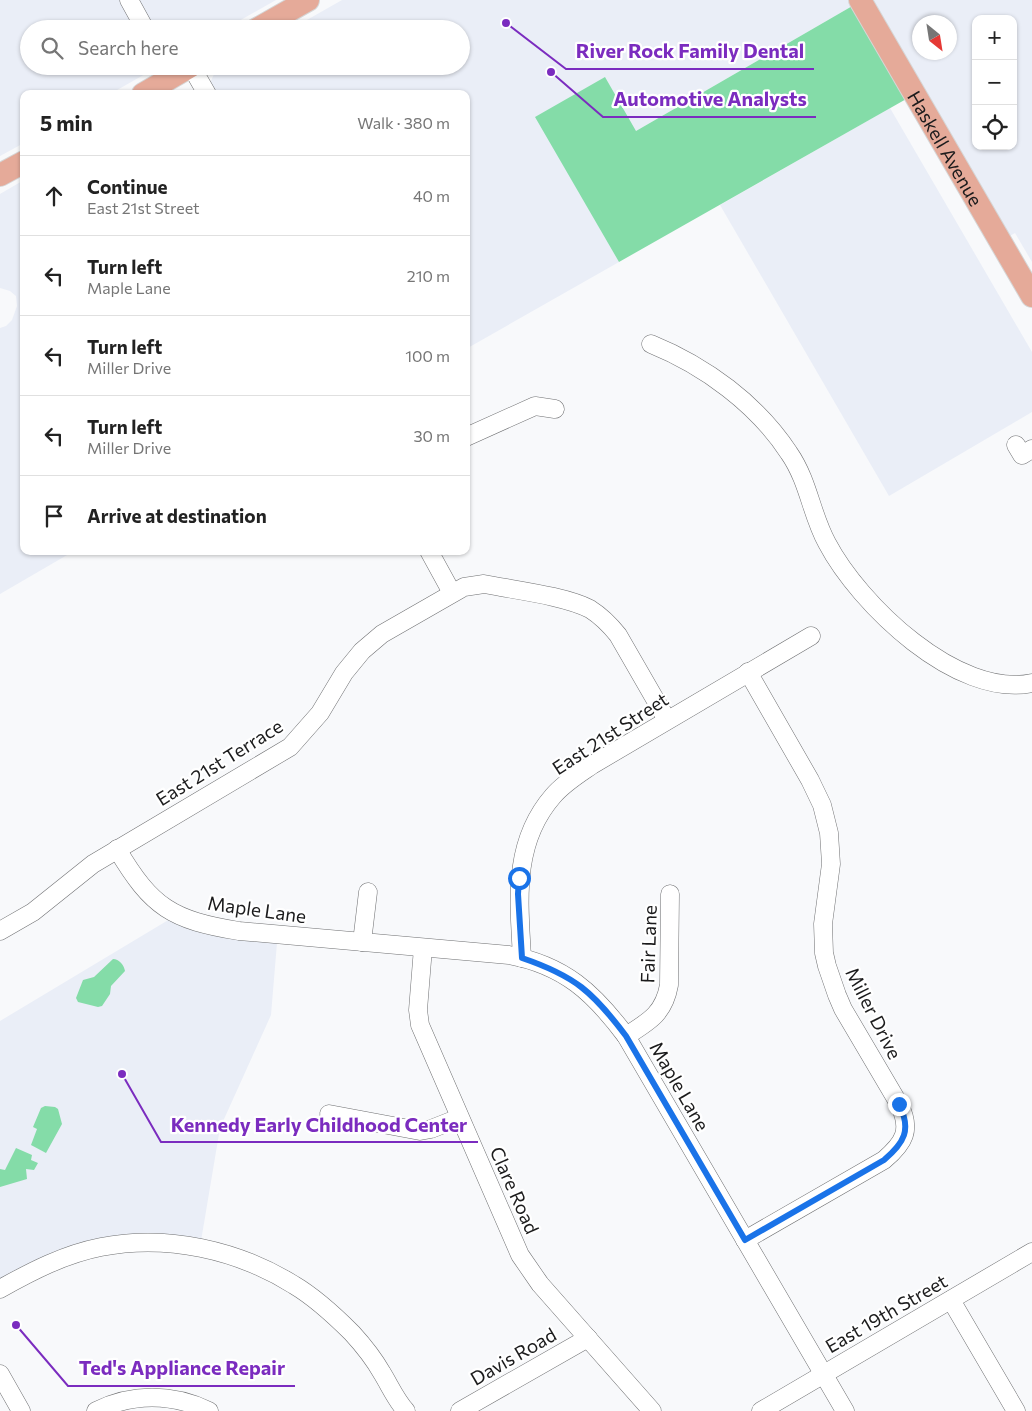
<!DOCTYPE html>
<meta charset="utf-8">
<style>
body{margin:0;font-family:Commissioner,sans-serif;background:#f2f2f2;color:#222}
.controls{position:absolute;right:15px;top:15px;display:grid;overflow:hidden;border-radius:10px;box-shadow:0 1px 4px #0004}
.controls button{width:45px;height:45px;display:grid;place-items:center;padding:0;border:0;border-bottom:1px solid #e0e0e0;background:#fff;color:#222;font:25px sans-serif}
.compass{position:absolute;left:912px;top:15px;width:45px;height:45px;border-radius:50%;background:#fff;box-shadow:0 1px 4px #0004;rotate:150deg}
.stop{position:absolute;width:15px;height:15px;margin:-11px;border:4px solid #1a73e8;border-radius:50%;background:#fff}
.stop.end{background:#1a73e8;border-color:#fff;box-shadow:0 1px 5px #0008}
.list{margin:0;padding:0;list-style:none}
h2{display:flex;justify-content:space-between;align-items:center;height:65px;margin:0;padding:0 20px;font-size:21px}
h2 small{font-size:16px;font-weight:400;color:#767676}
.list li{display:grid;grid-template-columns:32px 1fr auto;gap:15px;align-items:center;box-sizing:border-box;height:80px;padding:0 20px;border-top:1px solid #e0e0e0}
.list b{display:block;font-size:19px;white-space:nowrap}
.list p{margin:0;font-size:16px;white-space:nowrap;color:#767676}
.list em{font-size:16px;font-style:normal;color:#767676}
.icon{flex:none;width:28px;height:28px;fill:none;stroke:currentColor;stroke-width:2;stroke-linecap:round;stroke-linejoin:round}
.map{position:relative;flex:none;width:1032px;height:1411px;overflow:hidden}
.search{position:absolute;background:#fff;box-shadow:0 1px 4px #0004;left:20px;top:20px;width:450px;height:55px;display:flex;align-items:center;gap:12px;box-sizing:border-box;padding:0 18px;border-radius:28px;color:#767676;font-size:19px}
.panel{position:absolute;background:#fff;box-shadow:0 1px 4px #0004;left:20px;top:90px;width:450px;height:465px;border-radius:10px}
.map>svg:first-child{display:block}
.built{fill:#eaeef7;fill-rule:evenodd}
.green{fill:#84dca8}
.lines{fill:none;stroke-linecap:round;stroke-linejoin:round}
.minor-casing{stroke:#6f7072;stroke-width:19}
.major-casing{stroke:#d6d6d6;stroke-width:24}
.minor{stroke:#fff;stroke-width:18}
.major{stroke:#e5aa99;stroke-width:22}
.route{stroke:#1a73e8;stroke-width:6}
.labels{text-anchor:middle;dominant-baseline:central;stroke-width:4.5;stroke-linejoin:round;paint-order:stroke}
.street-label{font-size:19px;fill:#1b1b1c;stroke:#fff}
.leader{fill:none;stroke:#7b2cbf;stroke-width:2}
.callout-dot{fill:#7b2cbf;stroke:#fff;stroke-width:2}
.callout-label{font-size:20px;text-anchor:middle;font-weight:bold;fill:#7b2cbf;stroke:#fff;stroke-width:4.5;stroke-linejoin:round;paint-order:stroke}
</style>
<div class="map">
<svg width="1032" height="1411" viewBox="0 0 1032 1411">
<rect width="100%" height="100%" fill="#f8f9fb"/>
<g class="built">
<path d="M0 0H120L137 29H29V66H152V68L147 73 110 94H24V143L0 156Z"/>
<path d="M137 0H276L225 29H154Z"/>
<path d="M342 0H851L854 5 636 131 536 117 619 262 466 349V94H216L212 86 211 81 214 74 225 66H461V29H291Z"/>
<path d="M870 0H1032V262L1015 233 1008 237ZM976 19H1013V146H976ZM920 22H950V52H920Z"/>
<path d="M890 108 1032 352V412L889 496 720 205Z"/>
<path d="M24 180V551H74L0 594V328L6 326 12 320 17 306 16 296 10 291 0 288V194Z"/>
<path d="M170 919 277 943 271 1015 220 1128 201 1241 162 1237 0 1281V1021Z"/>
</g>
<g class="green">
<path d="M854 5 908 98 619 262 535 117 605 77 636 131Z"/>
<path d="M113 959C119 959 124 965 125 971L111 986 110 994 102 1006 98 1007 78 1002 76 998 83 980 94 977Z"/>
<path d="M45 1106 55 1107 58 1109 62 1124 46 1153 31 1145 37 1129 33 1127 41 1108Z"/>
<path d="M16 1148 32 1155 31 1160 38 1163 34 1170 26 1169 27 1179 0 1187V1169L5 1170Z"/>
</g>
<g class="lines">
<g class="minor-casing">
<g id="minor">
<path d="M129 0 145 29"/>
<path d="M191 66 207 94"/>
<path d="M651 344C705 366 757 404 789 453 809 482 811 514 827 543 859 604 957 699 1032 683"/>
<path d="M466 437 535 406 555 409"/>
<path d="M1016 445 1022 455 1032 449"/>
<path d="M429 551 452 593"/>
<path d="M117 849C152 908 172 920 239 931L509 955C564 965 594 993 626 1036L845 1411"/>
<path d="M0 931 33 912 93 864 290 747 320 713 344 673 362 651 382 634 464 587 484 584 495 586C522 591 567 597 590 609 601 616 610 625 618 635L667 720"/>
<path d="M362 942 368 892"/>
<path d="M423 948 418 1010 420 1025 520 1255 540 1284 652 1411"/>
<path d="M522 958C519 901 512 843 553 796 564 783 579 774 592 765L811 636"/>
<path d="M626 1036C650 1021 664 1013 669 985L670 894"/>
<path d="M329 1114 420 1131 431 1129 459 1118"/>
<path d="M745 1240 884 1160C904 1143 912 1130 899 1104L843 1009 837 995 827 966 824 953 823 924 831 864 829 833 822 805 810 780 748 672"/>
<path d="M0 1289C32 1271 65 1254 101 1247 167 1234 238 1250 294 1285 316 1298 335 1316 352 1333 363 1345 374 1359 382 1373 390 1386 396 1400 406 1411"/>
<path d="M951 1300 1016 1411"/>
<path d="M0 1374 21 1411"/>
<path d="M96 1411C132 1393 172 1393 209 1411"/>
<path d="M460 1411 588 1338"/>
<path d="M761 1411 1032 1252"/>
</g>
</g>
<g class="major-casing">
<g id="major">
<path id="s1" d="M860 0 1032 296"/>
<path d="M257 29 308 0"/>
<path d="M143 94 191 66"/>
<path d="M0 175 24 162"/>
</g>
</g>
<use href="#minor" class="minor"/>
<use href="#major" class="major"/>
</g>
<g class="lines">
<path class="route" d="M519 878 518 894 522 958C575 976 593 992 626 1036L745 1240 884 1160C904 1143 912 1130 899 1104"/>
</g>
<g class="labels">
<g class="street-label">
<text stroke="none"><textPath href="#s1" startOffset="171">Haskell Avenue</textPath></text>
<text transform="translate(610 733) rotate(-33)">East 21st Street</text>
<text transform="translate(219 762) rotate(-32)">East 21st Terrace</text>
<text transform="translate(257 909) rotate(8)">Maple Lane</text>
<text transform="translate(648 944) rotate(-88)">Fair Lane</text>
<text transform="translate(874 1013) rotate(63)">Miller Drive</text>
<text transform="translate(680 1086) rotate(60)">Maple Lane</text>
<text transform="translate(515 1190) rotate(66)">Clare Road</text>
<text transform="translate(886 1313) rotate(-30)">East 19th Street</text>
<text transform="translate(513 1356) rotate(-30)">Davis Road</text>
</g>
</g>
<path class="leader" d="M506 23L566 69H814M551 72L603 117H816M122 1074L161 1142H478M16 1325L68 1386H295"/>
<g class="callout-dot">
<circle cx="506" cy="23" r="5"/>
<circle cx="551" cy="72" r="5"/>
<circle cx="122" cy="1074" r="5"/>
<circle cx="16" cy="1325" r="5"/>
</g>
<g class="callout-label">
<text x="690" y="58">River Rock Family Dental</text>
<text x="710" y="106">Automotive Analysts</text>
<text x="319" y="1132">Kennedy Early Childhood Center</text>
<text x="182" y="1375">Ted's Appliance Repair</text>
</g>
</svg>
<div class="controls">
<button>+</button>
<button>−</button>
<button><svg class="icon" aria-label="locate" viewBox="0 0 24 24"><circle cx="12" cy="12" r="6"/><path d="M12 2v4M12 18v4M2 12h4M18 12h4"/></svg></button>
</div>
<svg class="compass" viewBox="-18 -18 36 36"><path d="M0-13l5 13h-10z" fill="#e53935"/><path d="M0 13l5-13h-10z" fill="#767676"/></svg>
<div class="stop" style="left:519px;top:878px"></div>
<div class="stop end" style="left:899px;top:1104px"></div>
<div class="search"><svg class="icon" aria-label="search" viewBox="0 0 24 24"><circle cx="10" cy="10" r="6"/><path d="M15 15l6 6"/></svg>Search here</div>
<section class="panel">
<h2>5 min<small>Walk · 380 m</small></h2>
<ul class="list">
<li><svg class="icon" aria-label="ahead" viewBox="0 0 24 24"><path d="M12 20V5M6 11l6-6 6 6"/></svg><div><b>Continue</b><p>East 21st Street</p></div><em>40 m</em></li>
<li><svg class="icon" aria-label="left" viewBox="0 0 24 24"><path d="M17 20v-9H6M10 6l-5 5 5 5"/></svg><div><b>Turn left</b><p>Maple Lane</p></div><em>210 m</em></li>
<li><svg class="icon" aria-label="left" viewBox="0 0 24 24"><path d="M17 20v-9H6M10 6l-5 5 5 5"/></svg><div><b>Turn left</b><p>Miller Drive</p></div><em>100 m</em></li>
<li><svg class="icon" aria-label="left" viewBox="0 0 24 24"><path d="M17 20v-9H6M10 6l-5 5 5 5"/></svg><div><b>Turn left</b><p>Miller Drive</p></div><em>30 m</em></li>
<li><svg class="icon" aria-label="arrive" viewBox="0 0 24 24"><path d="M6 21V4h12l-3 4 3 4H6"/></svg><div><b>Arrive at destination</b></div></li>
</ul>
</section>
</div>
